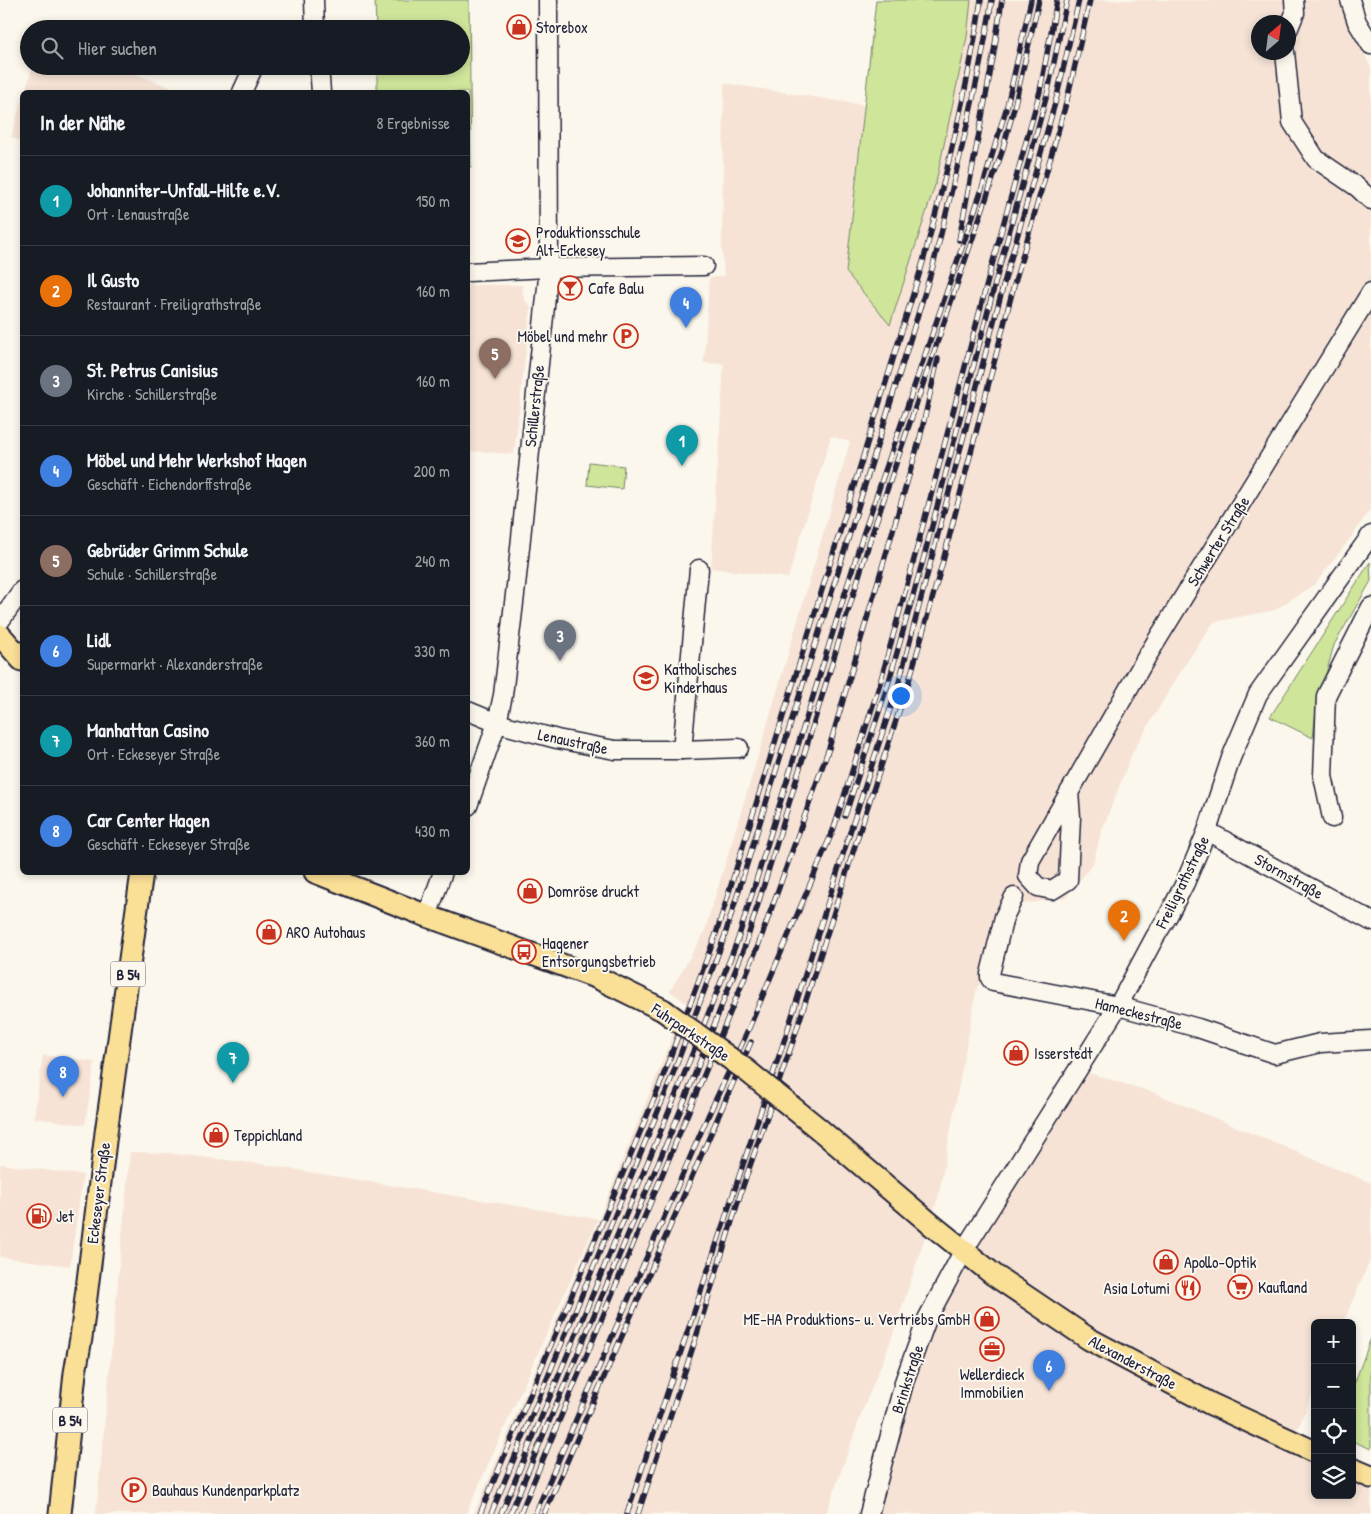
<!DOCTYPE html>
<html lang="de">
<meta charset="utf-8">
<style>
body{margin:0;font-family:"Patrick Hand",sans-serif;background:#20242c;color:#f1f3f6}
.controls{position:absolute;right:15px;bottom:15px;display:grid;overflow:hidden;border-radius:8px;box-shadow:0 2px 8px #0003}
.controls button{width:45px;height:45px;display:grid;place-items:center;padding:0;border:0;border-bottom:1px solid #363941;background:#171b24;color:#f1f3f6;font:25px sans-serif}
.compass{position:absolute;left:1251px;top:15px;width:45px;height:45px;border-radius:50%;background:#171b24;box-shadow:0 2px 8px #0003;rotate:28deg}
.you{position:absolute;left:900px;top:695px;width:18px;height:18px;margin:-12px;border:4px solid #fff;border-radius:50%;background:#1a73e8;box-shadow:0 0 0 8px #1a73e833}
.badge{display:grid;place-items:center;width:32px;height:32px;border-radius:50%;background:#0f766e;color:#fff;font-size:16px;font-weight:700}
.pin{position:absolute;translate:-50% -41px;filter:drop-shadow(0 1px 2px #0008)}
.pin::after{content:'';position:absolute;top:26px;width:18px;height:15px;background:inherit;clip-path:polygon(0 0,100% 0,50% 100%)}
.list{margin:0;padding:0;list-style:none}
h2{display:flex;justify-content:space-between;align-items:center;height:65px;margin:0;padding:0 20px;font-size:21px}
h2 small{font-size:16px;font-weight:400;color:#9ea1a6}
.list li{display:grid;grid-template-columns:32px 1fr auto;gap:15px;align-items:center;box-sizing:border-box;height:90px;padding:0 20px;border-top:1px solid #363941}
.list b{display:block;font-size:19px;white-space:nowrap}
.list p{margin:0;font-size:16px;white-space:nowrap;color:#9ea1a6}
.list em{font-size:16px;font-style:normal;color:#9ea1a6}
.icon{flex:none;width:28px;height:28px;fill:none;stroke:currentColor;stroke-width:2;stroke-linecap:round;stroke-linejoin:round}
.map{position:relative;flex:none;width:1371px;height:1514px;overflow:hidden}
.search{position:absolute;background:#171b24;box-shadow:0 2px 8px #0003;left:20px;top:20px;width:450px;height:55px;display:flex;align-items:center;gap:12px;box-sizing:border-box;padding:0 18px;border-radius:28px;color:#9ea1a6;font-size:19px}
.panel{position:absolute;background:#171b24;box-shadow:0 2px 8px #0003;left:20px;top:90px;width:450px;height:785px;border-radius:8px}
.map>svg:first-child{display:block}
.built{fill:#f6e3d6;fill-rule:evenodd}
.green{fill:#cee59a;stroke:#78846a}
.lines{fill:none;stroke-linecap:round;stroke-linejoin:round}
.minor-casing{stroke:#22223b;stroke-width:21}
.major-casing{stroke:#22223b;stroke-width:25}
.minor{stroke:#fbf7ec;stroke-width:18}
.major{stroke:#fadf96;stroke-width:21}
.rail-casing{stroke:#22223b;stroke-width:5.5}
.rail{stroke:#fbf7ec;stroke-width:4;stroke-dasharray:11;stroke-linecap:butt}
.major-bridge-casing{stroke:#22223b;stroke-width:25;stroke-linecap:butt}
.major-bridge{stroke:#fadf96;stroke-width:21}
.labels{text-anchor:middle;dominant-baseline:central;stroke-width:4;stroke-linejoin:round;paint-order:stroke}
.shield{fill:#fbf7ec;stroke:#636270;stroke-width:1}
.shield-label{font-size:15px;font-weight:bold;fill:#22223b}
.poi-label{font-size:16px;fill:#22223b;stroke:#fbf7ec;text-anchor:start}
.street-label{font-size:16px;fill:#22223b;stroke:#fbf7ec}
</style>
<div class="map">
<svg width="1371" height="1514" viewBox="0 0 1371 1514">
<rect width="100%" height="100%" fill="#fbf7ec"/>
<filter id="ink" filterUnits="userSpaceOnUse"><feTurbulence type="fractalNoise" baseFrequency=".02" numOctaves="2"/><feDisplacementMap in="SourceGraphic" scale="10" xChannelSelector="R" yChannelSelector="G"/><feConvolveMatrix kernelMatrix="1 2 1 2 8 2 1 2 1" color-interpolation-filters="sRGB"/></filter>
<g filter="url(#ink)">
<g class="built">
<path d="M971 0H1339L1371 68V508L1352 536 1315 584 1275 610 1214 622 1184 666 1133 751 1101 833 1093 864 1065 898 1009 906 990 974 977 987 938 1198 890 1343 862 1412 826 1514H474L594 1231 686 1003 670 991 704 933 759 753 850 442 831 436 788 578 711 568 724 364 704 363 709 278 724 276 722 251 724 83 864 105 846 272 967 37ZM1258 22H1288V52H1258Z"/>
<path d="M33 66H115L183 92H25Z"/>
<path d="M22 99V142L11 137Z"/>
<path d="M468 285H522L524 299 531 307 514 454 468 451Z"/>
<path d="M43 1055 95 1062 85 1125 34 1118Z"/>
<path d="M1079 1070 1152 1092 1371 1183V1258L1343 1323H1315V1388L1292 1442 1315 1452V1495H1352V1469L1371 1477V1514H869L915 1352Z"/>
<path d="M130 1152 167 1153 260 1164 598 1219 466 1514H96Z"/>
<path d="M0 1164 83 1175 70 1266 0 1257Z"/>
</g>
<g class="green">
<path d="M375 0H469L471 167H468V92H377V66H461V29H376Z"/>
<path d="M876 0H971L967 37 936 182 890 325 846 272Z"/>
<path d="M589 462 624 466 622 489 587 485Z"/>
<path d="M1370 562 1371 581 1334 645 1316 710 1313 738 1270 717Z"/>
<path d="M1371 1338V1449L1352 1441V1390Z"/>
</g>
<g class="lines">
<g class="minor-casing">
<g id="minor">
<path d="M314 0 315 29"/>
<path d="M1350 0 1357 22 1371 45"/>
<path d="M1288 30 1295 13 1294 0"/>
<path d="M1285 52 1292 122 1316 159 1357 187 1371 200"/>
<path d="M319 66 321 92"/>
<path d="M242 92 254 66"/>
<path d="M468 272 549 268 704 266"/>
<path d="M0 621 22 590"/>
<path d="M468 711 497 723 557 739 615 750H682L739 748"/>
<path d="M682 750 699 569"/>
<path d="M1069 792 1071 817 1068 880 1052 890 1038 887 1028 876 1030 861 1146 658 1371 292"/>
<path d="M468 806 497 723 503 695 516 586 549 268 548 0"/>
<path d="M1332 818 1323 776 1326 696 1371 607"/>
<path d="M1207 831 1371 921"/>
<path d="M1014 897 1004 917 990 974V978L993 982 1118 1006 1198 1028 1275 1054 1320 1043 1371 1040"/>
<path d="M427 916 443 872"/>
<path d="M869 1514 905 1379 927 1319 964 1250 1118 1006 1155 937 1168 916 1185 883 1207 831 1231 758 1258 694 1371 535"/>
</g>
</g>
<g class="major-casing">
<g id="major">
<path d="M0 635 22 660"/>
<path d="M315 872 427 916 598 978 663 1010"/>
<path d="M819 1129 933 1226 994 1275 1089 1339 1211 1404 1315 1452"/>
<path d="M1352 1469 1371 1477"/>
<path d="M60 1514 75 1373 81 1338 106 1133 142 872"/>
</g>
</g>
<use href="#minor" class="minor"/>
<use href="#major" class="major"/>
<g class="rail-casing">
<g id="rail">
<path d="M959 240 993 58 1002 0"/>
<path d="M845 816 889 681 925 553 997 276 1048 91 1067 0"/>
<path d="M480 1514 659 1087 716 934 923 262C946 175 968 89 981 0"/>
<path d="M491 1514 668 1087 724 938 933 266C955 178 977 90 992 0"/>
<path d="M501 1514 677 1092 738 939 863 535 980 195 1007 106 1031 0"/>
<path d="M510 1514 686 1097 746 943 871 537 1002 152 1014 108 1039 0"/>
<path d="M520 1514 758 946 829 748 920 438 938 359"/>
<path d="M535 1514 708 1116 746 1035 834 828 880 683 916 552 989 276 1040 91 1057 0"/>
<path d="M544 1514 751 1042"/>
<path d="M627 1514 785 1038 851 829 899 682 1004 283 1057 96 1079 0"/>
<path d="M638 1514 693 1347 743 1186 793 1041 860 830 909 681 943 561 1013 289 1067 100 1090 0"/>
</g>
</g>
<use href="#rail" class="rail"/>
<g class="major-bridge-casing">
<path id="major-bridge" d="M663 1010 746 1070 819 1129"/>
</g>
<use href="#major-bridge" class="major-bridge"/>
</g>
</g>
<defs>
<g id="shop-ring" transform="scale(1.25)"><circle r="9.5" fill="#fbf7ec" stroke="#c8321e" stroke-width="1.5"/><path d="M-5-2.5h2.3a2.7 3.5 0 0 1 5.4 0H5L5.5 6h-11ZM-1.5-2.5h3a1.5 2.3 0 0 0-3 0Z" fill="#c8321e"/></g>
<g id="school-ring" transform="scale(1.25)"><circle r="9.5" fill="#fbf7ec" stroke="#c8321e" stroke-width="1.5"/><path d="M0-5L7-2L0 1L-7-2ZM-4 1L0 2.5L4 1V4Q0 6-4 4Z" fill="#c8321e"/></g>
<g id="bar-ring" transform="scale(1.25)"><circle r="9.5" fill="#fbf7ec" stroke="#c8321e" stroke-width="1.5"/><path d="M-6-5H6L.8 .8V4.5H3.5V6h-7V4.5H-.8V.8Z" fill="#c8321e"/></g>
<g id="parking-ring" transform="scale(1.25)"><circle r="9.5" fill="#fbf7ec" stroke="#c8321e" stroke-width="1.5"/><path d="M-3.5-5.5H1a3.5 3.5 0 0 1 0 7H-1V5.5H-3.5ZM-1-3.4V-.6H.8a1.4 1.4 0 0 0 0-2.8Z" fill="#c8321e"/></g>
<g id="bus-ring" transform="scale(1.25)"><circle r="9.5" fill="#fbf7ec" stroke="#c8321e" stroke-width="1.5"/><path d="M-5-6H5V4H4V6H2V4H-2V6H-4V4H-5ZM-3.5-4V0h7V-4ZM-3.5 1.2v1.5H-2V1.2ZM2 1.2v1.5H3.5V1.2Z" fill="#c8321e"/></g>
<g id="fuel-ring" transform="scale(1.25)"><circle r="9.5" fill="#fbf7ec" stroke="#c8321e" stroke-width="1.5"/><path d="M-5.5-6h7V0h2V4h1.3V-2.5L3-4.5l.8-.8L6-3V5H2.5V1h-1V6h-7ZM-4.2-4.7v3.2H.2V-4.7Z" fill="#c8321e"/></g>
<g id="supermarket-ring" transform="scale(1.25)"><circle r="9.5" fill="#fbf7ec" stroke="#c8321e" stroke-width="1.5"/><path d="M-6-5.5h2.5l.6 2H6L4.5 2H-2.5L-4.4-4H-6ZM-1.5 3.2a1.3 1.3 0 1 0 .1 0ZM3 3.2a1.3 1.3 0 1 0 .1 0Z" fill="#c8321e"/></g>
<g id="restaurant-ring" transform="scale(1.25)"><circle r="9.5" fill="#fbf7ec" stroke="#c8321e" stroke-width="1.5"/><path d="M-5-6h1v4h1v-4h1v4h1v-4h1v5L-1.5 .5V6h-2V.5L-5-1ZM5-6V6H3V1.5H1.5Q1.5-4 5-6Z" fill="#c8321e"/></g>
<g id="office-ring" transform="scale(1.25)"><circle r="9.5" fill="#fbf7ec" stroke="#c8321e" stroke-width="1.5"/><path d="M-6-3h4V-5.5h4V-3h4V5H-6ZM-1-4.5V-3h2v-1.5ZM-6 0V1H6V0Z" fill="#c8321e"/></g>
</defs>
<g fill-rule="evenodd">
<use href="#shop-ring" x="519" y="27"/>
<use href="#school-ring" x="518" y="241"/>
<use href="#bar-ring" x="570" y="288"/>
<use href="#parking-ring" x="626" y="336"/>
<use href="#school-ring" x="646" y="678"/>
<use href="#shop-ring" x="530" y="891"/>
<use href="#shop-ring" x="269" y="932"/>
<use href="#bus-ring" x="524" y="952"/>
<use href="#shop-ring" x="1016" y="1053"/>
<use href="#shop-ring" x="216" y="1135"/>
<use href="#fuel-ring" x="39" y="1216"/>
<use href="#shop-ring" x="1166" y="1262"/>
<use href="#supermarket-ring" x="1240" y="1287"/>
<use href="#restaurant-ring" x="1188" y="1288"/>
<use href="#shop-ring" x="987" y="1319"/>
<use href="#office-ring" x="992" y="1349"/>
<use href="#parking-ring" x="134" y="1490"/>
</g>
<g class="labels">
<g class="shield">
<rect x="110.5" y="961.5" width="35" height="25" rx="4"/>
<rect x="52.5" y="1407.5" width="35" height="25" rx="4"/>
</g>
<g class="shield-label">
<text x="128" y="974">B 54</text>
<text x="70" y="1420">B 54</text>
</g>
<g class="poi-label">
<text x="536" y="27">Storebox</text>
<text x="536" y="232">Produktionsschule<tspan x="536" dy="18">Alt-Eckesey</tspan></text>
<text x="588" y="288">Cafe Balu</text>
<text x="608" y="336" text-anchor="end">Möbel und mehr</text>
<text x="664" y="669">Katholisches<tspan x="664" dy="18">Kinderhaus</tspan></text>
<text x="548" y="891">Domröse druckt</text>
<text x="286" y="932">ARO Autohaus</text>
<text x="542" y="943">Hagener<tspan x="542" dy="18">Entsorgungsbetrieb</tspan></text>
<text x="1034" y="1053">Isserstedt</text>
<text x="234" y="1135">Teppichland</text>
<text x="56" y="1216">Jet</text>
<text x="1184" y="1262">Apollo-Optik</text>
<text x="1258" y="1287">Kaufland</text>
<text x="1170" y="1288" text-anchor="end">Asia Lotumi</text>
<text x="970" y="1319" text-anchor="end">ME-HA Produktions- u. Vertriebs GmbH</text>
<text x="992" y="1374" text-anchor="middle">Wellerdieck<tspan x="992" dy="18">Immobilien</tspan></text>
<text x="152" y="1490">Bauhaus Kundenparkplatz</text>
</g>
<g class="street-label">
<text transform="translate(534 406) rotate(-84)">Schillerstraße</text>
<text transform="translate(1218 541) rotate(-58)">Schwerter Straße</text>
<text transform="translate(573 741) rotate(12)">Lenaustraße</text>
<text transform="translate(1289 876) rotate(29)">Stormstraße</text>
<text transform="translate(1182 882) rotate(-64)">Freiligrathstraße</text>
<text transform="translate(1139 1013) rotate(14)">Hameckestraße</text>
<text transform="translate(691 1032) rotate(34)">Fuhrparkstraße</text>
<text transform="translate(98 1193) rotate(-83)">Eckeseyer Straße</text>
<text transform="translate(1133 1362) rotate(28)">Alexanderstraße</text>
<text transform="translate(907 1379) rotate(-72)">Brinkstraße</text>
</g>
</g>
</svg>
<div class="controls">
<button>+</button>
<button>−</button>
<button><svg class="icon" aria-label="locate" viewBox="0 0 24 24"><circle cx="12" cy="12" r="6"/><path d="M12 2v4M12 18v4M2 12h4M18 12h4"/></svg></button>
<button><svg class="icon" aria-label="layers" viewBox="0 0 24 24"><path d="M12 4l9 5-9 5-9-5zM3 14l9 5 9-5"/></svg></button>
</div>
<svg class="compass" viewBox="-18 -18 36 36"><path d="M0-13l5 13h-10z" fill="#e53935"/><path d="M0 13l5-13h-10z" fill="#9ea1a6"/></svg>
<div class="you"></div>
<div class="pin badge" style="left:682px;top:466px;background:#0f9aa8">1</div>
<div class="pin badge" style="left:1124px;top:941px;background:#e8710a">2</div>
<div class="pin badge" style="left:560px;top:661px;background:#6b7280">3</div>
<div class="pin badge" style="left:686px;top:328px;background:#3f7fe0">4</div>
<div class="pin badge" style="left:495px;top:379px;background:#8d6e63">5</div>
<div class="pin badge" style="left:1049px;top:1391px;background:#3f7fe0">6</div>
<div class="pin badge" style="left:233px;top:1083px;background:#0f9aa8">7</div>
<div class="pin badge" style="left:63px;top:1097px;background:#3f7fe0">8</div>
<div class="search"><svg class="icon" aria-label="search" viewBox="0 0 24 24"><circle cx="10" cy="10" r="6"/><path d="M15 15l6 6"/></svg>Hier suchen</div>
<section class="panel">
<h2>In der Nähe<small>8 Ergebnisse</small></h2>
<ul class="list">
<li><span class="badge" style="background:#0f9aa8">1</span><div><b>Johanniter-Unfall-Hilfe e.V.</b><p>Ort · Lenaustraße</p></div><em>150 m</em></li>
<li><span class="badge" style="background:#e8710a">2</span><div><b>Il Gusto</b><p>Restaurant · Freiligrathstraße</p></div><em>160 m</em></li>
<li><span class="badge" style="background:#6b7280">3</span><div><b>St. Petrus Canisius</b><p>Kirche · Schillerstraße</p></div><em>160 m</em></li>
<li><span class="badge" style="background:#3f7fe0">4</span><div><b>Möbel und Mehr Werkshof Hagen</b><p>Geschäft · Eichendorffstraße</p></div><em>200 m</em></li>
<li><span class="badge" style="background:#8d6e63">5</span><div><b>Gebrüder Grimm Schule</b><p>Schule · Schillerstraße</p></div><em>240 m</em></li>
<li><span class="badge" style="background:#3f7fe0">6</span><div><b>Lidl</b><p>Supermarkt · Alexanderstraße</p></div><em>330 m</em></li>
<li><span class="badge" style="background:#0f9aa8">7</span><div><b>Manhattan Casino</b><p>Ort · Eckeseyer Straße</p></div><em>360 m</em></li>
<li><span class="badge" style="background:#3f7fe0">8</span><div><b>Car Center Hagen</b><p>Geschäft · Eckeseyer Straße</p></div><em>430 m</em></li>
</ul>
</section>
</div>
